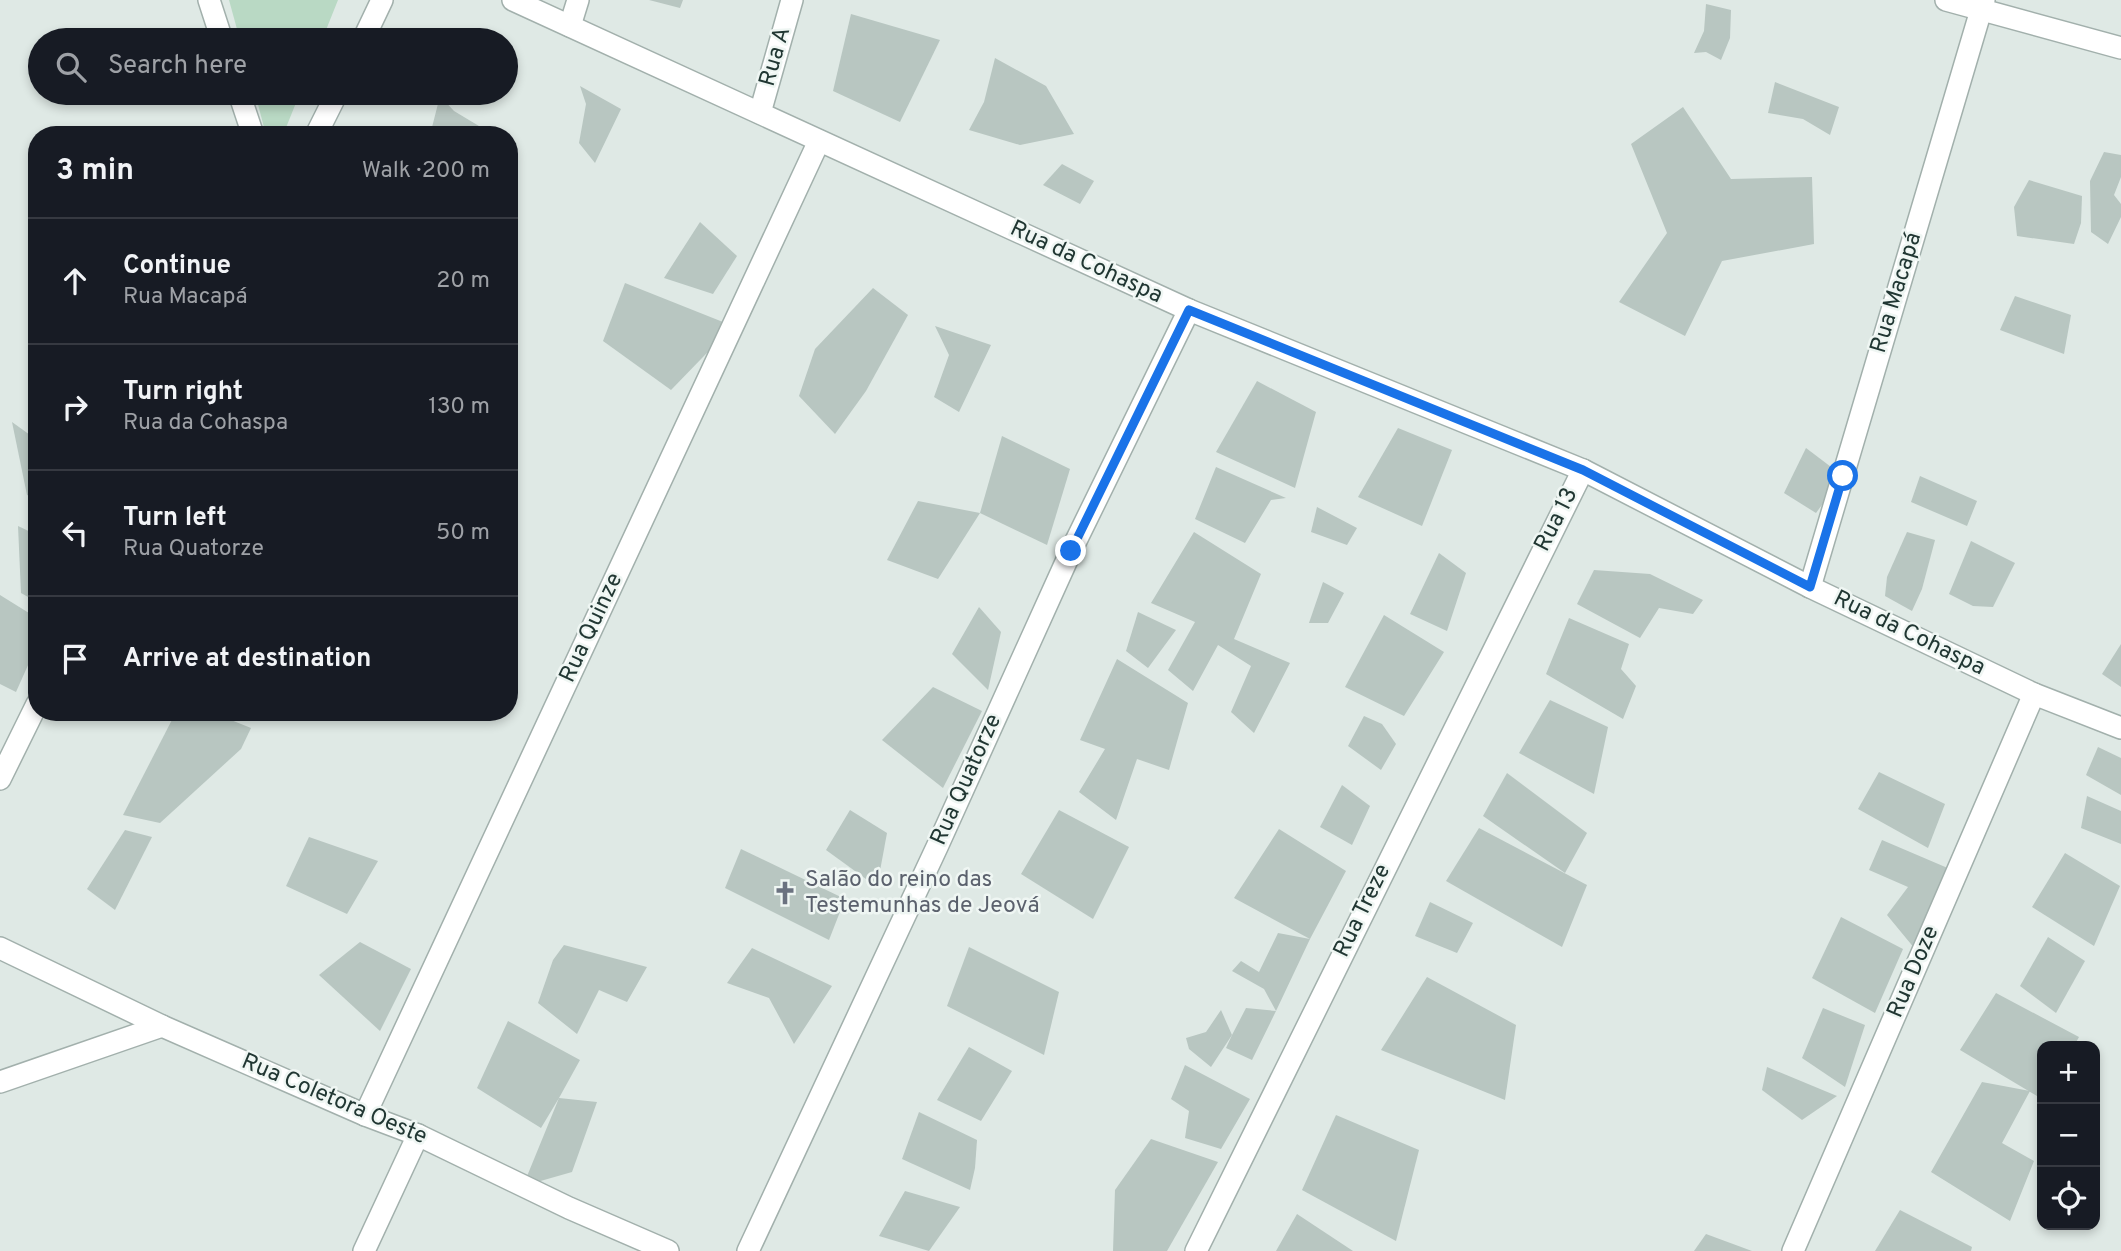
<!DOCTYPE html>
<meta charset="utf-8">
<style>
body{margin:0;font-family:Overpass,sans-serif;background:#20242c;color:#f1f3f6}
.controls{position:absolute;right:21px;bottom:21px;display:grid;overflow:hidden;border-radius:14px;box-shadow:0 4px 10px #0003}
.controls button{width:63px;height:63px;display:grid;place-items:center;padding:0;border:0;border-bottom:2px solid #363941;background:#171b24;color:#f1f3f6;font:35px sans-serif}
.stop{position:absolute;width:21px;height:21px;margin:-16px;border:5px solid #1a73e8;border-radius:50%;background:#fff}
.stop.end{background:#1a73e8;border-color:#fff;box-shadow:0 2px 7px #0008}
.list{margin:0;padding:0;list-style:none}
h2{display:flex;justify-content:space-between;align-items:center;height:91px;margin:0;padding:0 28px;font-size:30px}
h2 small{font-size:23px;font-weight:400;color:#9ea1a6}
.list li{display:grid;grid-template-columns:46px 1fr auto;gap:21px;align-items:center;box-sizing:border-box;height:126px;padding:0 28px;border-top:2px solid #363941}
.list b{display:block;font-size:26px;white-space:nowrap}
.list p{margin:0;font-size:23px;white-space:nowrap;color:#9ea1a6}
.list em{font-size:23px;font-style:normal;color:#9ea1a6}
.icon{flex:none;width:38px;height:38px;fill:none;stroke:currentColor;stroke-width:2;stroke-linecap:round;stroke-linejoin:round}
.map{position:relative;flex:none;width:2121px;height:1251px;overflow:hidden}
.search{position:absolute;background:#171b24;box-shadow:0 4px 10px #0003;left:28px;top:28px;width:490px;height:77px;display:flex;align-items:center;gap:18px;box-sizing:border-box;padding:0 24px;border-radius:38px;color:#9ea1a6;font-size:26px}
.panel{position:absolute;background:#171b24;box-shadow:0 4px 10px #0003;left:28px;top:126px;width:490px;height:595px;border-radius:28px}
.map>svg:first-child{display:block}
.green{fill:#b9d9c4}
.building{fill:#b8c6c1}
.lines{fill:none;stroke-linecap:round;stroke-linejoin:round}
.minor-casing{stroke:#a2b0ac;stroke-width:24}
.tertiary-casing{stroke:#a2b0ac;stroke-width:24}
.minor{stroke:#fff;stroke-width:21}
.tertiary{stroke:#fff;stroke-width:21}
.route{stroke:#1a73e8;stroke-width:9}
.labels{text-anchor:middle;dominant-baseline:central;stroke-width:5;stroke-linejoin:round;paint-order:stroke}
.street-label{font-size:23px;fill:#213733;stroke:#eff6f3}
.worship-label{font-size:23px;fill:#5b616d;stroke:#eff6f3;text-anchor:start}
</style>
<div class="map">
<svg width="2121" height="1251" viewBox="0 0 2121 1251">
<rect width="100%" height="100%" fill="#dfe9e5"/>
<g class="green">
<path d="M229 0H338L322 40H240Z"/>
<path d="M255 93H300L283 135H266Z"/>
</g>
<g class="building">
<path d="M649 0H683L680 8Z"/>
<path d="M1706 4 1731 10 1730 38 1721 60 1706 52 1694 53 1704 31Z"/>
<path d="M851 14 940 40 900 122 833 91Z"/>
<path d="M995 58 1046 86 1074 134 1020 145 969 130 984 102Z"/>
<path d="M1775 82 1839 107 1830 135 1803 119 1768 113Z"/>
<path d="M580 86 621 109 595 163 579 143 586 104Z"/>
<path d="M440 96 454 111 494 135H430Z"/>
<path d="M1683 107 1731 179 1812 177 1814 244 1722 261 1685 336 1619 302 1667 233 1631 144Z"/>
<path d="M2104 152 2121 155V177L2114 195 2121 204V217L2108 244 2091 232 2090 181Z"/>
<path d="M1062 164 1094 181 1080 204 1043 185Z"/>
<path d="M2029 180 2082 196 2081 223 2074 244 2017 236 2014 207Z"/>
<path d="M700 222 737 256 713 294 664 278Z"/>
<path d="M625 283 733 326 671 390 603 341Z"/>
<path d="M873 288 908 315 866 391 835 434 799 396 815 349Z"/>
<path d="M2015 296 2071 315 2064 354 2000 330Z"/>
<path d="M935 326 991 345 959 412 934 397 949 355Z"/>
<path d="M1257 381 1316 412 1295 488 1216 452Z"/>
<path d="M12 422 37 440V499L27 495Z"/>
<path d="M1398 428 1452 450 1422 526 1358 497Z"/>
<path d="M1002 436 1070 469 1047 545 980 513Z"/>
<path d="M1806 448 1843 476 1816 513 1784 493Z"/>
<path d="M1216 467 1286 498 1271 500 1245 543 1195 519Z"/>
<path d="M1920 476 1977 501 1967 526 1911 502Z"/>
<path d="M918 501 980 513 938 579 887 560Z"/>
<path d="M1317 507 1357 528 1347 545 1311 532Z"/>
<path d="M18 526 37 535V602L21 593Z"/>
<path d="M1194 532 1261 574 1234 639 1290 663 1254 733 1231 712 1251 666 1218 645 1193 691 1168 670 1195 622 1151 603Z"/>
<path d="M1907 532 1935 540 1922 589 1912 611 1885 596 1887 577Z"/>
<path d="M1971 541 2015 563 1993 607 1973 606 1949 594Z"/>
<path d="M1439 553 1466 573 1447 631 1410 614Z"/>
<path d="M1594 570 1650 574 1703 600 1693 614 1659 608 1640 638 1577 604Z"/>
<path d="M1323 582 1344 593 1328 623H1309Z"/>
<path d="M0 595 37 618V645L16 692 0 684Z"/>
<path d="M979 607 1001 632 988 690 952 654Z"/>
<path d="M1138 612 1176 630 1148 668 1126 651Z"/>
<path d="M1384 615 1444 652 1404 716 1345 687Z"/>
<path d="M1569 618 1629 644 1621 669 1636 686 1623 719 1546 674Z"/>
<path d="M2121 644V687L2102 674Z"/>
<path d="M1117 659 1188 703 1169 770 1137 759 1116 820 1079 792 1105 749 1080 740Z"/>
<path d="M933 687 982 711 943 788 882 740Z"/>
<path d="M1550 700 1608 727 1594 794 1519 753Z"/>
<path d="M176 712H211L251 728 241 749 160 823 123 815Z"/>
<path d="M1364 716 1382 724 1396 744 1381 770 1348 746Z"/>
<path d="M2098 747 2121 758V795L2086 775Z"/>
<path d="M1879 772 1945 804 1928 848 1858 809Z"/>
<path d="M1507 773 1587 833 1565 873 1483 816Z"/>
<path d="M1342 785 1370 806 1352 845 1320 827Z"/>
<path d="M2087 796 2121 811V844L2081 828Z"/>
<path d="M850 810 887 833 877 887 826 850Z"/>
<path d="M1059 810 1129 847 1093 919 1021 874Z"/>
<path d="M1479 828 1587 885 1562 947 1446 881Z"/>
<path d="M1279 829 1346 871 1310 939 1276 1011 1252 1060 1226 1048 1232 1035 1246 1008 1276 1011 1264 989 1232 971 1241 961 1259 972 1278 933 1310 939 1234 898Z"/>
<path d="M125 830 152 837 115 910 87 889Z"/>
<path d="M309 837 378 861 347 914 286 886Z"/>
<path d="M1882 840 1950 869 1915 949 1887 915 1908 887 1869 870Z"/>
<path d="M741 849 845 899 829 940 725 888Z"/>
<path d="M2065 853 2120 886 2094 946 2032 907Z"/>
<path d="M1430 902 1473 923 1457 953 1415 936Z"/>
<path d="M1841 917 1903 949 1875 1013 1812 978Z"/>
<path d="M2048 937 2085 961 2056 1013 2020 986Z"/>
<path d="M360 942 411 969 380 1031 319 975Z"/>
<path d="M564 945 647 967 627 1002 599 990 577 1034 538 1003 553 960Z"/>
<path d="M969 947 1059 992 1044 1055 947 1006Z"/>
<path d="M752 948 832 986 794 1044 769 998 727 983Z"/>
<path d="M1427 977 1516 1025 1505 1100 1381 1050Z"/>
<path d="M1996 993 2079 1037 2074 1046H2042V1099L1960 1050Z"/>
<path d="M1823 1008 1865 1025 1845 1087 1802 1058Z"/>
<path d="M1221 1010 1232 1035 1211 1067 1189 1049 1186 1038 1206 1032Z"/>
<path d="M508 1021 580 1060 559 1098 597 1102 572 1172 523 1186 559 1098 541 1128 477 1088Z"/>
<path d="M969 1047 1012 1071 981 1121 937 1100Z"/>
<path d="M1185 1065 1250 1099 1221 1149 1185 1138 1189 1111 1171 1099Z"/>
<path d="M1767 1067 1837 1096 1802 1120 1762 1090Z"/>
<path d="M1982 1082 2030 1091 2002 1143 2034 1161 2010 1221 1931 1172Z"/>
<path d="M919 1112 977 1140 975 1168 970 1190 902 1159Z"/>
<path d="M1336 1115 1419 1150 1396 1241 1302 1190Z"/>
<path d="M1151 1139 1218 1162 1167 1251H1113L1115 1190Z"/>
<path d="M905 1191 960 1207 929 1251 879 1236Z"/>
<path d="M1900 1210 1972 1247 1971 1251H1875Z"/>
<path d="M1297 1214 1353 1251H1276Z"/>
<path d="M1706 1234 1752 1251H1694Z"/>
</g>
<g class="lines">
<g class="minor-casing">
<g id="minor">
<path d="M209 0 222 40"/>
<path d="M513 0 1189 310 1583 470 1810 587 2034 694 2121 728"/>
<path d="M570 26 578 0"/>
<path d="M363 40 382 0"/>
<path d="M239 93 253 135"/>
<path d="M760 113 792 0"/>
<path d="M316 135 337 93"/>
<path d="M1810 587 1984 0"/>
<path d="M0 779 37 704"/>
<path d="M0 948 162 1026"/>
<path d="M365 1115 819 141"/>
<path d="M364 1251 418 1135"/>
<path d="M748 1251 937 847 1071 551 1189 310"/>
<path d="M1196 1251 1583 470"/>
<path d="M1793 1251 2034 694"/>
</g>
</g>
<g class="tertiary-casing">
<g id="tertiary">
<path d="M1946 0 2121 48"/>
<path d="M0 1082 162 1026 365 1115 418 1135 569 1208 668 1251"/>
</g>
</g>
<use href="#minor" class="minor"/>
<use href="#tertiary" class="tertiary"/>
</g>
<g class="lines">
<path class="route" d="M1071 551 1189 310 1583 470 1810 587 1843 476"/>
</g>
<defs>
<g id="church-bare" transform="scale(1.89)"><path d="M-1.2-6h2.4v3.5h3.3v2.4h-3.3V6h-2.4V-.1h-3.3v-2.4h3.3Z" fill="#6b7280" stroke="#eff6f3" stroke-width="2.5" paint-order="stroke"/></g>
</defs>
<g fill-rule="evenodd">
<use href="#church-bare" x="785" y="893"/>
</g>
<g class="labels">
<g class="street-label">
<text transform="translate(776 57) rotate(-74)">Rua A</text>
<text transform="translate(1086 263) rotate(25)">Rua da Cohaspa</text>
<text transform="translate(1897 293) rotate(-73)">Rua Macapá</text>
<text transform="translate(1557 520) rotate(-63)">Rua 13</text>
<text transform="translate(592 628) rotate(-65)">Rua Quinze</text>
<text transform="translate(1909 634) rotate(26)">Rua da Cohaspa</text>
<text transform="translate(967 780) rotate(-66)">Rua Quatorze</text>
<text transform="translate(1363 911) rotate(-64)">Rua Treze</text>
<text transform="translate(1914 972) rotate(-67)">Rua Doze</text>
<text transform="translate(334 1100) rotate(23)">Rua Coletora Oeste</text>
</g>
<g class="worship-label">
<text x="805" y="880">Salão do reino das<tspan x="805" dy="26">Testemunhas de Jeová</tspan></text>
</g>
</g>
</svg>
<div class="controls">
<button>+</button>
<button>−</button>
<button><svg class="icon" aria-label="locate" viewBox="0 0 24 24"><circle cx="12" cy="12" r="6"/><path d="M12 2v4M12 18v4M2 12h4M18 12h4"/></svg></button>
</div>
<div class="stop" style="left:1843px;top:476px"></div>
<div class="stop end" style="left:1071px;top:551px"></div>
<div class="search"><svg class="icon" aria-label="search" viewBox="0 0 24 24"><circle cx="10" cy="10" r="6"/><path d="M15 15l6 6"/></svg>Search here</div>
<section class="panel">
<h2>3 min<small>Walk · 200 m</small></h2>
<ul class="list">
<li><svg class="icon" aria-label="ahead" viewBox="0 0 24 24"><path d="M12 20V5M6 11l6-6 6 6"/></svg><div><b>Continue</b><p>Rua Macapá</p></div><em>20 m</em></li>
<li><svg class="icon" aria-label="right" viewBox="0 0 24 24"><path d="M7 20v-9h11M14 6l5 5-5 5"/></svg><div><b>Turn right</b><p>Rua da Cohaspa</p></div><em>130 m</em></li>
<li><svg class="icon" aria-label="left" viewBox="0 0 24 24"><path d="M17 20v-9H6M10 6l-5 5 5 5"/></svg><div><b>Turn left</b><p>Rua Quatorze</p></div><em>50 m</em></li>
<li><svg class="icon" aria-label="arrive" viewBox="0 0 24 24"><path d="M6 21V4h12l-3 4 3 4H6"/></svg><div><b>Arrive at destination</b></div></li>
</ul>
</section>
</div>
